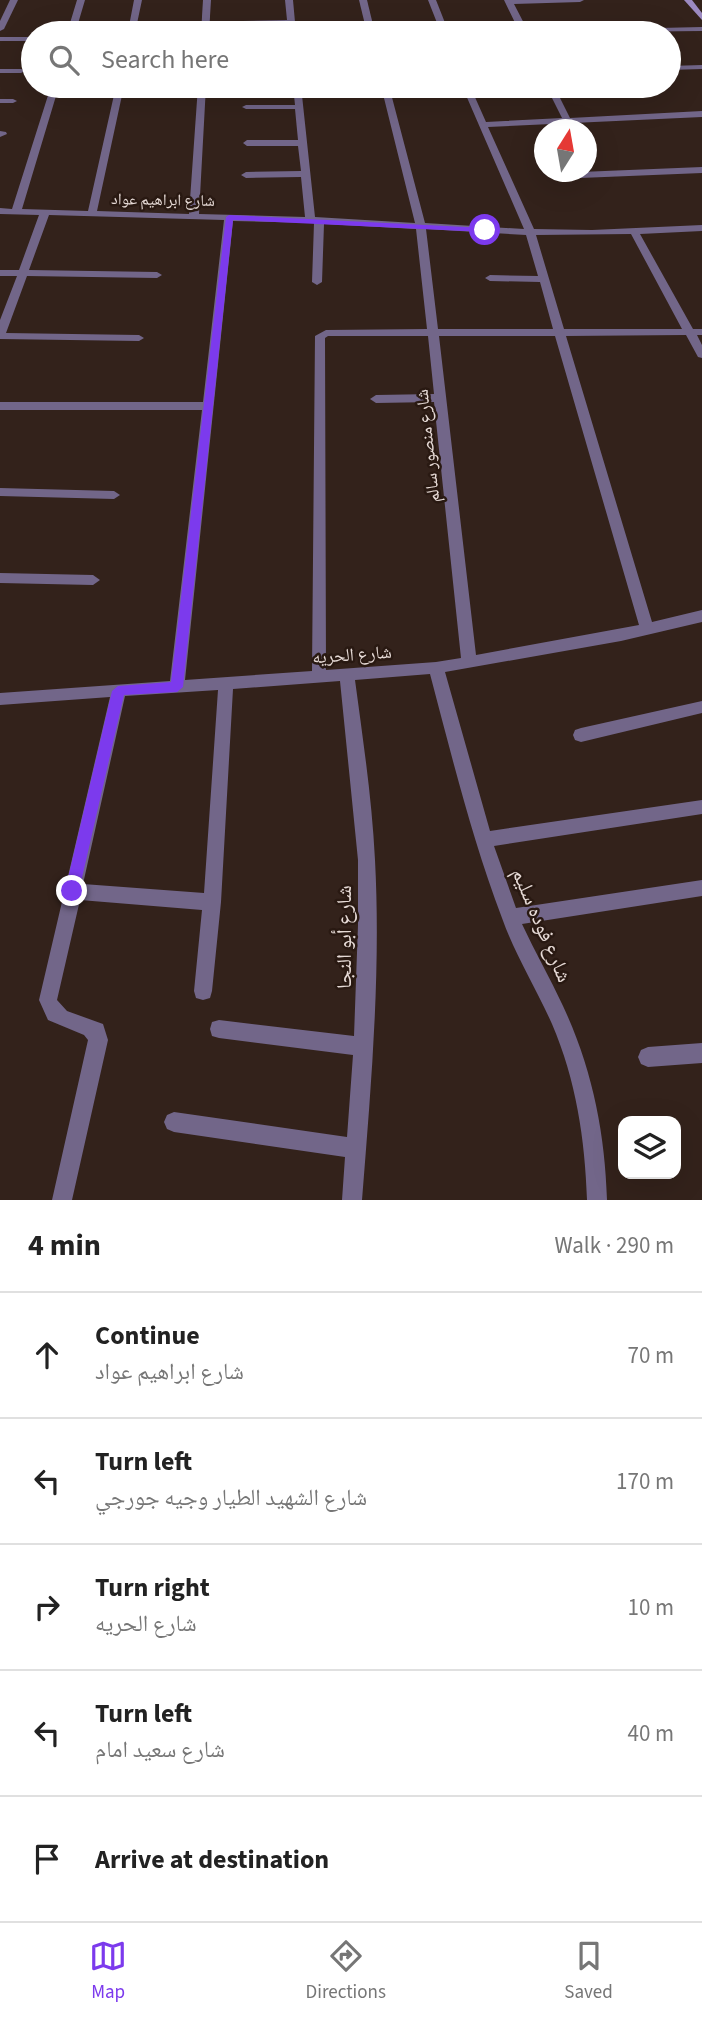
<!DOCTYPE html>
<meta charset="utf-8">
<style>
body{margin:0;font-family:"Source Sans 3","Noto Naskh Arabic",sans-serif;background:#f2f2f2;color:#222}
.controls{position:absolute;right:21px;bottom:21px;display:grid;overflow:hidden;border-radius:14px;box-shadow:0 7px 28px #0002}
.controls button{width:63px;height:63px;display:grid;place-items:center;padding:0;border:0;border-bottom:2px solid #e0e0e0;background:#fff;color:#222;font:35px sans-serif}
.compass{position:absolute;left:534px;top:119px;width:63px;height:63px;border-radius:50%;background:#fff;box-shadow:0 7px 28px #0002;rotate:11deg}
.stop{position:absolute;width:21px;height:21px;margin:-16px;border:5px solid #7c3aed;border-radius:50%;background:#fff}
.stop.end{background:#7c3aed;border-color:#fff;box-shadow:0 2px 7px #0008}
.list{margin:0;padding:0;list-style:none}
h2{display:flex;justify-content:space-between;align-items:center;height:91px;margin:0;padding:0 28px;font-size:30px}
h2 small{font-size:23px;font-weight:400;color:#767676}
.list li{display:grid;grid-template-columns:46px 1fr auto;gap:21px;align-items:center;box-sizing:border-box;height:126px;padding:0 28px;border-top:2px solid #e0e0e0}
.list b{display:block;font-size:26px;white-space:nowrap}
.list p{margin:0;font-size:23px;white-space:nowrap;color:#767676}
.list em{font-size:23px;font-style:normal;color:#767676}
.icon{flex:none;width:38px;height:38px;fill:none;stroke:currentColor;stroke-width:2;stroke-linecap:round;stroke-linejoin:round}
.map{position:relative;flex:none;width:702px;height:1200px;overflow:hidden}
.search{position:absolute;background:#fff;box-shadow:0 7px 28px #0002;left:21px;right:21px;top:21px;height:77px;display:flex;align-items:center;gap:18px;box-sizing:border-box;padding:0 24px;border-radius:38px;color:#767676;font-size:26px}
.sheet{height:721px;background:#fff}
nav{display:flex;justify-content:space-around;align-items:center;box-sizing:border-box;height:98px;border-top:2px solid #e0e0e0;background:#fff;font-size:19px;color:#767676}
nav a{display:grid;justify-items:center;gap:4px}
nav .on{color:#7c3aed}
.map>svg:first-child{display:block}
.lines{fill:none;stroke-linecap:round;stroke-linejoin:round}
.street{fill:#726689;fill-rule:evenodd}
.secondary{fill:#9c8ac1;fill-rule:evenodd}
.route{fill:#7c3aed}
.labels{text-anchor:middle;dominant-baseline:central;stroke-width:5;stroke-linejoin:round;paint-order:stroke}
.far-street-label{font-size:16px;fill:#e6dad6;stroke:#291912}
.street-label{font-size:18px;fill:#e6dad6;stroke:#291912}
.near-street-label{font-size:21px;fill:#e6dad6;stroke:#291912}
</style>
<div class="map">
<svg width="702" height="1200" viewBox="0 0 702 1200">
<rect width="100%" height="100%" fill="#33221b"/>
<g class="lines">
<g class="street">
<path d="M10 0H18L4 29 0 31V21Z"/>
<path d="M77 0H85L77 27 129 26 134 0H142L135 33H127L128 30 67 33Z"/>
<path d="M203 0H211L209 33H201Z"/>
<path d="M285 0H293L296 33H288V24L242 25 238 23 242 21 287 20Z"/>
<path d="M359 0H367L375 33H367Z"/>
<path d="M428 0H436L449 33H441Z"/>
<path d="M504 0H584L580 2 514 4 528 31 702 27V31L520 33Z"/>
<rect x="0" y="37" width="33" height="4"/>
<path d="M702 65V69L669 70V66Z"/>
<path d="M0 69H21L25 71 21 73H0Z"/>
<path d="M51 86H59L22 209 88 211 116 86H124L97 211 189 214 198 86H206L199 214 305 217 301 177 246 178 241 175 246 172 301 171 298 146H247L243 143 247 140H298L295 109H246L242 107 246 105H295L293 86H301L315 217 415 223 381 86H389L425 223 524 229 462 86H470L486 122 562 118 546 86H554L570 118 702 111V117L488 127 534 229 592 230 702 225V231L640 234 693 329H702V335H697L702 345V358L698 357 686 335 566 336 652 622 702 610V622L621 641 445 672 490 831 702 800V814L494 846 516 908 702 880V896L522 924C535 952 550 978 563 1006 592 1068 605 1132 607 1200H587C585 1139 576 1080 552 1024 536 988 515 955 502 918 472 839 452 757 430 674L355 680C363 740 372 799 375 860 381 973 371 1087 362 1200H342L345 1157 174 1132 167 1129 164 1122 167 1115 174 1112 347 1137 353 1055 219 1038 212 1036 210 1029 212 1022 219 1020 354 1036 358 925V860L340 681 233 689 221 902 212 991 210 998 203 1000 196 998 194 991 202 910 80 900 57 1000 67 1011 103 1024 108 1040 72 1200H52L88 1040 84 1035 48 1020 39 1000 110 697 0 705V693L170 681 202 410H0V402H203L224 220 49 215 29 270 157 272 162 275 157 278 27 276 6 333 139 335 144 338 139 341 0 339V320L17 276H0V270H19L39 215 0 214V208L12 209ZM233 221 314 223 312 282 317 285 322 282 324 224 416 229 427 329 326 330 315 336 312 671 185 680ZM426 229 526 235 538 276 490 275 485 278 490 281 540 282 553 329H438ZM631 234 682 329H564L536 235ZM328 336H428L434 394 376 395 370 399 376 403 434 402 461 658 436 662 326 670 325 338ZM439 336H555L639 625 476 655ZM218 690 204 893 83 884 125 696Z"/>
<path d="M0 99H13L17 101 13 103H0Z"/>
<path d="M0 131 6 132 7 134 0 137Z"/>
<path d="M702 167V173L556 179 551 176 556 173Z"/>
<path d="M0 488 114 491 120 495 114 499 0 496Z"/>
<path d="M0 573 93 575 100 580 93 585 0 583Z"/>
<path d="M702 701V713L581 742 575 740 573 735 575 730 581 728Z"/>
<path d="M702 1043V1063L648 1067 641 1064 638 1057 641 1050 648 1047Z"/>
</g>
<path class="secondary" d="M684 0H692L702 13V20Z"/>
</g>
<path class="route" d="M229 215 485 228 489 230 485 232 233 220 183 687 177 692 124 695 79 891 72 897 65 891 112 691 118 686 171 682 226 217Z"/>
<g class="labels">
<g class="far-street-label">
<text transform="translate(163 200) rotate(1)">شارع ابراهيم عواد</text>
</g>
<g class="street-label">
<text transform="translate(428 446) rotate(-96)">شارع منصور سالم</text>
<text transform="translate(352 655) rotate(-4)">شارع الحريه</text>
</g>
<g class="near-street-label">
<text transform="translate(542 925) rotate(67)">شارع فوده سليم</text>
<text transform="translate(344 937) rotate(-90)">شارع أبو النجا</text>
</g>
</g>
</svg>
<div class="controls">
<button><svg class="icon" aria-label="layers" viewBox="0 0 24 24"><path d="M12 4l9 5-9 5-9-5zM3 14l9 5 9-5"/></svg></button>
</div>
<svg class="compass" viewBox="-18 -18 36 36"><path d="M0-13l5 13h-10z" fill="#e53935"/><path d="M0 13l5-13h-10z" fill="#767676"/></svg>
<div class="stop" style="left:485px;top:230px"></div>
<div class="stop end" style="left:72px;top:891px"></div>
<div class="search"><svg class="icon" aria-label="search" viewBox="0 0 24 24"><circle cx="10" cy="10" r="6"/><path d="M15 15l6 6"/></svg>Search here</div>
</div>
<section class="sheet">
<h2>4 min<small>Walk · 290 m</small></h2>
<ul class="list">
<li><svg class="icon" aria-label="ahead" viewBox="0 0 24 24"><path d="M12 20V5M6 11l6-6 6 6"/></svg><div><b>Continue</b><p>شارع ابراهيم عواد</p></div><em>70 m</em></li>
<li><svg class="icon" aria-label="left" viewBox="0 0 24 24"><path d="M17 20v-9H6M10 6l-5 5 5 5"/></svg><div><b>Turn left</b><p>شارع الشهيد الطيار وجيه جورجي</p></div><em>170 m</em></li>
<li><svg class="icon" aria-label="right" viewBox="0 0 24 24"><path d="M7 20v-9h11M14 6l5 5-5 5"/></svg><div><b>Turn right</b><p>شارع الحريه</p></div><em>10 m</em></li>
<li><svg class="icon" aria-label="left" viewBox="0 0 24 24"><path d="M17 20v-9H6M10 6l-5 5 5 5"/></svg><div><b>Turn left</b><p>شارع سعيد امام</p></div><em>40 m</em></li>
<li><svg class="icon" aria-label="arrive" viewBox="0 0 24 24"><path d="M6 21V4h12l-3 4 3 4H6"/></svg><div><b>Arrive at destination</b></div></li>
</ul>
</section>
<nav>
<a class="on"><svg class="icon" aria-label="map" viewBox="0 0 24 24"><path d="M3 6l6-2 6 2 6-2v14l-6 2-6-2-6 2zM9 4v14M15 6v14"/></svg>Map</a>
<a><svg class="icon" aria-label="directions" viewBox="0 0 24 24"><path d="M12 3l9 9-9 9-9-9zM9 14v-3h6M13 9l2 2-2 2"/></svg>Directions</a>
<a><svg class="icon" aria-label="saved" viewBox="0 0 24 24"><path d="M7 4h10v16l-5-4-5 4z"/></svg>Saved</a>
</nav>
